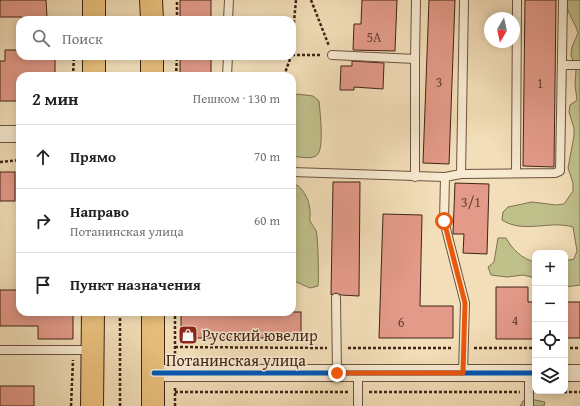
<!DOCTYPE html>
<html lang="ru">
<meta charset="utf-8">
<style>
body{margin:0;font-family:"Gentium Book Plus",serif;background:#f2f2f2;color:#202124}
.controls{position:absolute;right:12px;bottom:12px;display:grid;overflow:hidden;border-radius:8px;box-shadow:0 2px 10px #0003}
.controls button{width:36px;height:36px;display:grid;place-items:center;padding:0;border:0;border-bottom:1px solid #e0e0e0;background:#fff;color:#202124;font:20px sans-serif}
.compass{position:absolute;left:484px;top:12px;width:36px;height:36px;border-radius:50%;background:#fff;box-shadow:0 2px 10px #0003;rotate:189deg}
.stop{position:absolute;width:12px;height:12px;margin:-9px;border:3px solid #ea580c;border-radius:50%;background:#fff}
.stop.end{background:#ea580c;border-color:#fff;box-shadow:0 1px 4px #0008}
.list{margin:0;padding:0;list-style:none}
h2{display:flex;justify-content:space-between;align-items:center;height:52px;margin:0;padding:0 16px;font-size:17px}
h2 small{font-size:13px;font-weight:400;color:#757577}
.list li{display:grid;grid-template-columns:26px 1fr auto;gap:12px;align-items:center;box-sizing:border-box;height:64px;padding:0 16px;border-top:1px solid #e0e0e0}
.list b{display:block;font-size:15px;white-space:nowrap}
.list p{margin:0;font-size:13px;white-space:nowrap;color:#757577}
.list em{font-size:13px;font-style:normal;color:#757577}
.icon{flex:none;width:22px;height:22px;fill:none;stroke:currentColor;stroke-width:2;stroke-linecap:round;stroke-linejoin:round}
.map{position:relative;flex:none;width:580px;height:406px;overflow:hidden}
.search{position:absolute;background:#fff;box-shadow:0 2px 10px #0003;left:16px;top:16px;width:280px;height:44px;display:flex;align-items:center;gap:10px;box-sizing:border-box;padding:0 14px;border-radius:12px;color:#757577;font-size:15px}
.panel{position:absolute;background:#fff;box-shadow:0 2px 10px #0003;left:16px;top:72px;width:280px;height:244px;border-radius:12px}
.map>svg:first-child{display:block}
.green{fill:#c0c08b;stroke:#807250}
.building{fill:#e39a89;stroke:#412315}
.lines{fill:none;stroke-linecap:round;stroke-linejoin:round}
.service-casing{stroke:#6d523e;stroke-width:10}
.minor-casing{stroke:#6d523e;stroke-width:18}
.primary-casing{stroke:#412315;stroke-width:24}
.path{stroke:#412315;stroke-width:2.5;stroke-dasharray:3 2;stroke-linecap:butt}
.service{stroke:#f7ead1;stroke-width:8}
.minor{stroke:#f7ead1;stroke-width:16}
.primary{stroke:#e9bf7c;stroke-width:22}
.cycleway-casing{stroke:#f7ead1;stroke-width:8}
.cycleway{stroke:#0057b8;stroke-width:5}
.route{stroke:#ea580c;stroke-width:5}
.labels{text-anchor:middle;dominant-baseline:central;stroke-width:3;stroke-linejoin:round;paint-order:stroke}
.number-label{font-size:14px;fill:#6a4132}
.poi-label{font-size:16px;fill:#412315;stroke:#f7ead1;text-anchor:start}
.street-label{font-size:16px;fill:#412315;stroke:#f7ead1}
</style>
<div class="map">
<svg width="580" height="406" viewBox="0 0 580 406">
<rect width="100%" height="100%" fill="#f2deb8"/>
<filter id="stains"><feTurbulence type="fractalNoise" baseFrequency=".005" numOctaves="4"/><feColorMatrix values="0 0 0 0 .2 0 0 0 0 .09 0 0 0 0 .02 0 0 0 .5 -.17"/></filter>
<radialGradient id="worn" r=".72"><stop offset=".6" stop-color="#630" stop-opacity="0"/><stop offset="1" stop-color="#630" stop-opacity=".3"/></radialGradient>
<g class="green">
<path d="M567 0H580V285L565 287V261L574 259 577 251 573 227C549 220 524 234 502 220L503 212 508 207 532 202 556 205 564 204 573 191V183L568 168 574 136V128L569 112 570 105 577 100 575 85 576 70 571 55 572 47 578 33C575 21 566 14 567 0Z"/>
<path d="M297 94 313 96 319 101C320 111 324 146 318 154 313 160 303 157 297 157L292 152V100Z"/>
<path d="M297 185C305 191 310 202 310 212 311 215 309 218 310 221 312 225 315 228 316 231 318 234 319 281 318 286L310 288 292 280V188Z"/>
<path d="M498 238H506C512 249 522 259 535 262V278L523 275 507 277 491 275 488 267 494 262Z"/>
<path d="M530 399 545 402 544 406H520L523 401Z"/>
</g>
<g class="building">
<path d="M0 0H46L47 17 42 18V20H22V17H0Z"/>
<rect x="180" y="0" width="31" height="20"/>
<path d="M362 0H397L395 51 353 50 354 24H361Z"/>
<path d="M429 0H455L449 164 423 163Z"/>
<path d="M525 0H556L554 167 523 166Z"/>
<path d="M5 50H20V56H55V76H20V101H0V61H5Z"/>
<rect x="180" y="56" width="31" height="20"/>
<path d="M352 61 384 63 383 89 354 87V90H340L341 66H352Z"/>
<rect x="0" y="172" width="15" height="29"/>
<path d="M333 182H360L359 296 341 295 336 293 331 295Z"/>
<path d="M455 183 489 184 487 254 463 253 464 234H453Z"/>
<path d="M383 214 422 215 420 306H453V338H379Z"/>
<path d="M496 287H528V302H535V339H496Z"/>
<path d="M0 290H20V312H73V339H38V326H0Z"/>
<rect x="565" y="302" width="15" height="36"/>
<rect x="181" y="312" width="120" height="26"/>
<rect x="0" y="386" width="34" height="20"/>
</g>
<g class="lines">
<g class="service-casing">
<g id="service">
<path d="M228 20 229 0"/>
<path d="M332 55 415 59 416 0"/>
<path d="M562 65H580"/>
<path d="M227 76 228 56"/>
<path d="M292 172 445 177"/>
<path d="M516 173 517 0"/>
<path d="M461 174 555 173 560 171 563 0"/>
<path d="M415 177V59"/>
<path d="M336 298 337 373"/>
<path d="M0 350H92"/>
<path d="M463 373 465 303 444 221 445 177 461 174 464 0"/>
<path d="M358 406V373"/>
<path d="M529 406V373"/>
</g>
</g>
<g class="minor-casing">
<g id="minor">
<path d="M0 134H20"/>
<path d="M154 373H535"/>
<path d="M565 373H580"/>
</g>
</g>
<g class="primary-casing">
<g id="primary">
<path d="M151 0 152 20"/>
<path d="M94 20V0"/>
<path d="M152 56V76"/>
<path d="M94 76V56"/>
<path d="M153 312V406"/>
<path d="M92 406 93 312"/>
</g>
</g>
<g class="path">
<path d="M311 0 329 46"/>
<path d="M177 20V0"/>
<path d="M292 43 296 0"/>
<path d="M292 55H322"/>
<path d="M73 76 74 56"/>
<path d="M176 76 177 56"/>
<path d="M284 76 291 56"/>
<path d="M0 162 20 160"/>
<path d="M175 347 327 348"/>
<path d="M348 348H453"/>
<path d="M474 348H535"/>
<path d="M565 348H580"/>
<path d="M175 359V312"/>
<path d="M175 392H348"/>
<path d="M369 392H520"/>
<path d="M539 392H580"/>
<path d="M71 406 73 360"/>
<path d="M120 406V312"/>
<path d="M175 406V386"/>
</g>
<use href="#service" class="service"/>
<use href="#minor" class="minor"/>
<use href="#primary" class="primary"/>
<g class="cycleway-casing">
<path id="cycleway" d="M154 373H535"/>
</g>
<use href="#cycleway" class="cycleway"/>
</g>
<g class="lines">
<path class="route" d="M337 373H463L465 303 444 221"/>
</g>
<defs>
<g id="shop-square" transform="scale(1)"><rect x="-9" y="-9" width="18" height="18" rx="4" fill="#8f2418" stroke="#f7ead1"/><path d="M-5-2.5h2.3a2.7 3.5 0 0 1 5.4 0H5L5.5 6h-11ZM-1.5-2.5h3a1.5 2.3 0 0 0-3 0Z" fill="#fff"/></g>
</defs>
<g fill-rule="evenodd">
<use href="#shop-square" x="188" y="335"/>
</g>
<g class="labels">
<g class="number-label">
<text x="374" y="37">5А</text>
<text x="439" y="82">3</text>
<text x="540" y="83">1</text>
<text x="471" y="202">3/1</text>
<text x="515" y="320">4</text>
<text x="401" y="322">6</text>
</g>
<g class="poi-label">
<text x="202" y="335">Русский ювелир</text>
</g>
<g class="street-label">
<text x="236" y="360">Потанинская улица</text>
</g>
</g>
<rect width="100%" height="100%" filter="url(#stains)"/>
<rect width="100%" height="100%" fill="url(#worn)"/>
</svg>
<div class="controls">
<button>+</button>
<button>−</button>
<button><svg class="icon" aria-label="locate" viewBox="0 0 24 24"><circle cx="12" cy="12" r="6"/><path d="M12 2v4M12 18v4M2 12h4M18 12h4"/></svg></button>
<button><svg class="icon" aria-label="layers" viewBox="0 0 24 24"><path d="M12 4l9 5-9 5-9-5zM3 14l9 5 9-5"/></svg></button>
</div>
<svg class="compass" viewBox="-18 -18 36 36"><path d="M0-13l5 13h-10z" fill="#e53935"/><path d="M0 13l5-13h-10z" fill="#757577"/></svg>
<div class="stop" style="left:444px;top:221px"></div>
<div class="stop end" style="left:337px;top:373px"></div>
<div class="search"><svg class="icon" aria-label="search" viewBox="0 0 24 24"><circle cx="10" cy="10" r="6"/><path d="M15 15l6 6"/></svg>Поиск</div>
<section class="panel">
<h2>2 мин<small>Пешком · 130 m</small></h2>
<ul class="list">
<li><svg class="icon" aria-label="ahead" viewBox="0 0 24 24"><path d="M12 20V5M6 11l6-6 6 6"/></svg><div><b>Прямо</b></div><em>70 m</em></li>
<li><svg class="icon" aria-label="right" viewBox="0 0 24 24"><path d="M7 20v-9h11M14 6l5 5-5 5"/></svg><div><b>Направо</b><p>Потанинская улица</p></div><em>60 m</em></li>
<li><svg class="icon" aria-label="arrive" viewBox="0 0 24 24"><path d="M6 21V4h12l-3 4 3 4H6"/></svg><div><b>Пункт назначения</b></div></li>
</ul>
</section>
</div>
